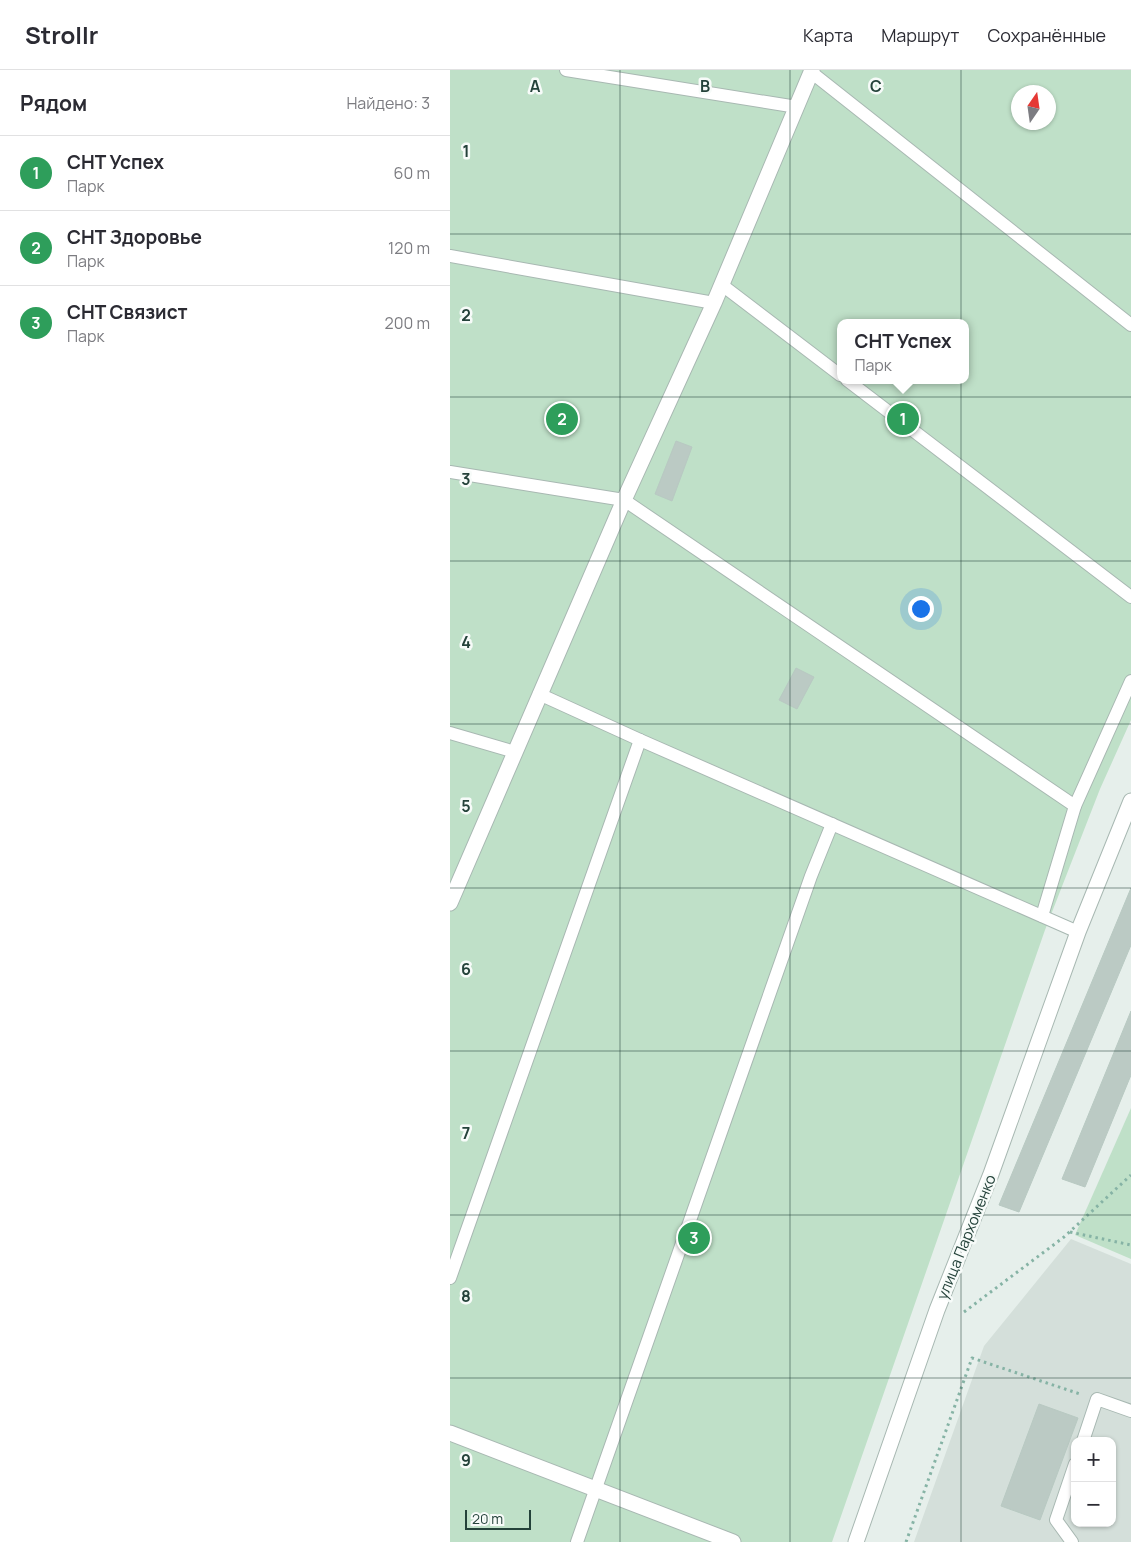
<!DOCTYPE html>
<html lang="ru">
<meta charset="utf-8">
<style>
body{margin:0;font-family:Manrope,sans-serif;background:#f7f7f7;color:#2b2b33}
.controls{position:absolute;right:15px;bottom:15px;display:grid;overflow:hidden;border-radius:10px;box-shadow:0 1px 4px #0004}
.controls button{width:45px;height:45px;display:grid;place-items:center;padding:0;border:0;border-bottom:1px solid #e1e1e2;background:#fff;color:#2b2b33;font:25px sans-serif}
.compass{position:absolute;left:561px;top:15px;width:45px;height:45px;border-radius:50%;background:#fff;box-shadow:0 1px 4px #0004;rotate:13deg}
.scale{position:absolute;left:15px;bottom:12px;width:66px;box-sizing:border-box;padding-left:5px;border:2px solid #24423a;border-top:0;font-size:14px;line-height:18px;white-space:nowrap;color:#24423a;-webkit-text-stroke:4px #f7fbf9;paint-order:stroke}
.you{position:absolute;left:470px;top:538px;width:18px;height:18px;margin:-12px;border:4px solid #fff;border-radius:50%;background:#1a73e8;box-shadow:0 0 0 8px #1a73e833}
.badge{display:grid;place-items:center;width:32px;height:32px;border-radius:50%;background:#855347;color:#fff;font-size:16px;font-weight:700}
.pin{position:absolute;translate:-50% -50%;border:2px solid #fff;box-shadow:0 1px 5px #0006}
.popup{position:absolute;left:387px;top:249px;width:132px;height:65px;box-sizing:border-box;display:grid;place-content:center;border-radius:10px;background:#fff;filter:drop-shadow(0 1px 4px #0005);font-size:16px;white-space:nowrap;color:#7c7c81}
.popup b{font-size:19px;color:#2b2b33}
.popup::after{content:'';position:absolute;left:50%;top:100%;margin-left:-10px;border:10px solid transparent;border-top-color:#fff}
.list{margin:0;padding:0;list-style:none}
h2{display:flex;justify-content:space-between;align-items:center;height:65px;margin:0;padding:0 20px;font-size:21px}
h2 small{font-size:16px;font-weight:400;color:#7c7c81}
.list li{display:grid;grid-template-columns:32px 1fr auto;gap:15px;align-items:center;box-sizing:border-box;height:75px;padding:0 20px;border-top:1px solid #e1e1e2}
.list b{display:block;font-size:19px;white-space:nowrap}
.list p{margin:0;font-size:16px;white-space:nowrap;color:#7c7c81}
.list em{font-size:16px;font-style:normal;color:#7c7c81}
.map{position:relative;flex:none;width:681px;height:1472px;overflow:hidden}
header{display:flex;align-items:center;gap:30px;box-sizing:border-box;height:70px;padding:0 25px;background:#fff;border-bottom:1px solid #e1e1e2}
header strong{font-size:24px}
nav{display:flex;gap:28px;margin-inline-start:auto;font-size:18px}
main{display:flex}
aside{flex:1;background:#fff}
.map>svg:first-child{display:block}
.built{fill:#d4dfda;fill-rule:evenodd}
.green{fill:#bfe0c8;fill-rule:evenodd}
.building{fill:#bbcac4;stroke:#b8c9c2}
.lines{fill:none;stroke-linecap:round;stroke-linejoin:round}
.service-casing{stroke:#a8b8b2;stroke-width:14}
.minor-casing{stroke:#a8b8b2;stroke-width:17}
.path{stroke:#86b3a5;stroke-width:3;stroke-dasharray:2.5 4;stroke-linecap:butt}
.service{stroke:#fff;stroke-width:12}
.minor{stroke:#fff;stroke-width:15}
.grid{fill:none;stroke:#24423a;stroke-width:1;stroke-opacity:0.55}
.labels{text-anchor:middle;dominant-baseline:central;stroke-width:5;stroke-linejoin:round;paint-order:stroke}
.street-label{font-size:15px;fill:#24423a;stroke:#f7fbf9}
.grid-label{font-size:16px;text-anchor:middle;font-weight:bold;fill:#24423a;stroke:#f7fbf9;stroke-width:5;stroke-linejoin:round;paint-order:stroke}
</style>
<header>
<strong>Strollr</strong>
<nav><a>Карта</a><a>Маршрут</a><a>Сохранённые</a></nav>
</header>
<main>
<aside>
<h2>Рядом<small>Найдено: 3</small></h2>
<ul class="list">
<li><span class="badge" style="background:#2e9e5b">1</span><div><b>СНТ Успех</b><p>Парк</p></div><em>60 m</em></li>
<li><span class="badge" style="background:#2e9e5b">2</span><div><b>СНТ Здоровье</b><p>Парк</p></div><em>120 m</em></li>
<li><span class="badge" style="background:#2e9e5b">3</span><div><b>СНТ Связист</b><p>Парк</p></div><em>200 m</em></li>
</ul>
</aside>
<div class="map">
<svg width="681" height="1472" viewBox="0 0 681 1472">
<rect width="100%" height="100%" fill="#e6efeb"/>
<path class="built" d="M621 1169 681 1194V1472H464L534 1276ZM625 1371H662V1453H625Z"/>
<g class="green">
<path d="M0 0H681V650L650 719 595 860 382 1472H0ZM568 22H598V52H568ZM390 253H516V310H390Z"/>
<path d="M681 1038V1189L625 1165Z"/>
</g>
<g class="building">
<path d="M226 371 242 377 222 431 205 424Z"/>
<path d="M346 598 364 607 347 639 329 630Z"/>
<path d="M681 818V875L569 1142 549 1135Z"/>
<path d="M681 941V1005L635 1117 612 1109Z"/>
<path d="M589 1334 628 1348 590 1450 551 1436Z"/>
</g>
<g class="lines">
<g class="service-casing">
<g id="service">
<path d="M116 0 347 37"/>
<path d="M361 2 681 255"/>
<path d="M0 186 264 233"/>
<path d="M272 215 390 305"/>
<path d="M397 310 681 527"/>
<path d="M0 402 174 430 625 736"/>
<path d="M89 624 190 670 628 862"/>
<path d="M0 663 65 682"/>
<path d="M592 846 625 736 681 611"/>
<path d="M0 1208 190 670"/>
<path d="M633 1371 647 1329 681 1341"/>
<path d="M127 1472 361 806 382 754"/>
<path d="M622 1472 606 1450 625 1394"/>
</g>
</g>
<g class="minor-casing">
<g id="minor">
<path d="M0 833 174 430 264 233 362 0"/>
<path d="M0 1363 283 1472"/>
<path d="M406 1472 487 1240 541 1104 628 862 681 731"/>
</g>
</g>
<g class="path">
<path d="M620 1162 681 1175"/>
<path d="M514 1242 614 1167 681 1105"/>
<path d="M456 1472 522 1288 630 1324"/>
</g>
<use href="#service" class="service"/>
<use href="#minor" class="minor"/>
</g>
<path class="grid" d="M170 0V1472M340 0V1472M511 0V1472M0 164H681M0 327H681M0 491H681M0 654H681M0 818H681M0 981H681M0 1145H681M0 1308H681"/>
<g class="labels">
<g class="street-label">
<text transform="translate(516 1167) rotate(-68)">улица Пархоменко</text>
</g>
</g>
<g class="grid-label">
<text x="85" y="22">A</text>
<text x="255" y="22">B</text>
<text x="426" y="22">C</text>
<text x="16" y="87">1</text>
<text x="16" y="251">2</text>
<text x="16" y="415">3</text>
<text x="16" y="578">4</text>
<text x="16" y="742">5</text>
<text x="16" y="905">6</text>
<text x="16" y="1069">7</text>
<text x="16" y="1232">8</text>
<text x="16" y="1396">9</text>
</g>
</svg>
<div class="controls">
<button>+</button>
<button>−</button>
</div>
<svg class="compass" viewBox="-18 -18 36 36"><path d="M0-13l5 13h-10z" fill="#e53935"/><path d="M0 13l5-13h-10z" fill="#7c7c81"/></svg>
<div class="scale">20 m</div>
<div class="you"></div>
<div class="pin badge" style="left:453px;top:349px;background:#2e9e5b">1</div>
<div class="popup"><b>СНТ Успех</b>Парк</div>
<div class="pin badge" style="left:112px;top:349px;background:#2e9e5b">2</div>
<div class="pin badge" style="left:244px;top:1168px;background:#2e9e5b">3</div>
</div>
</main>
